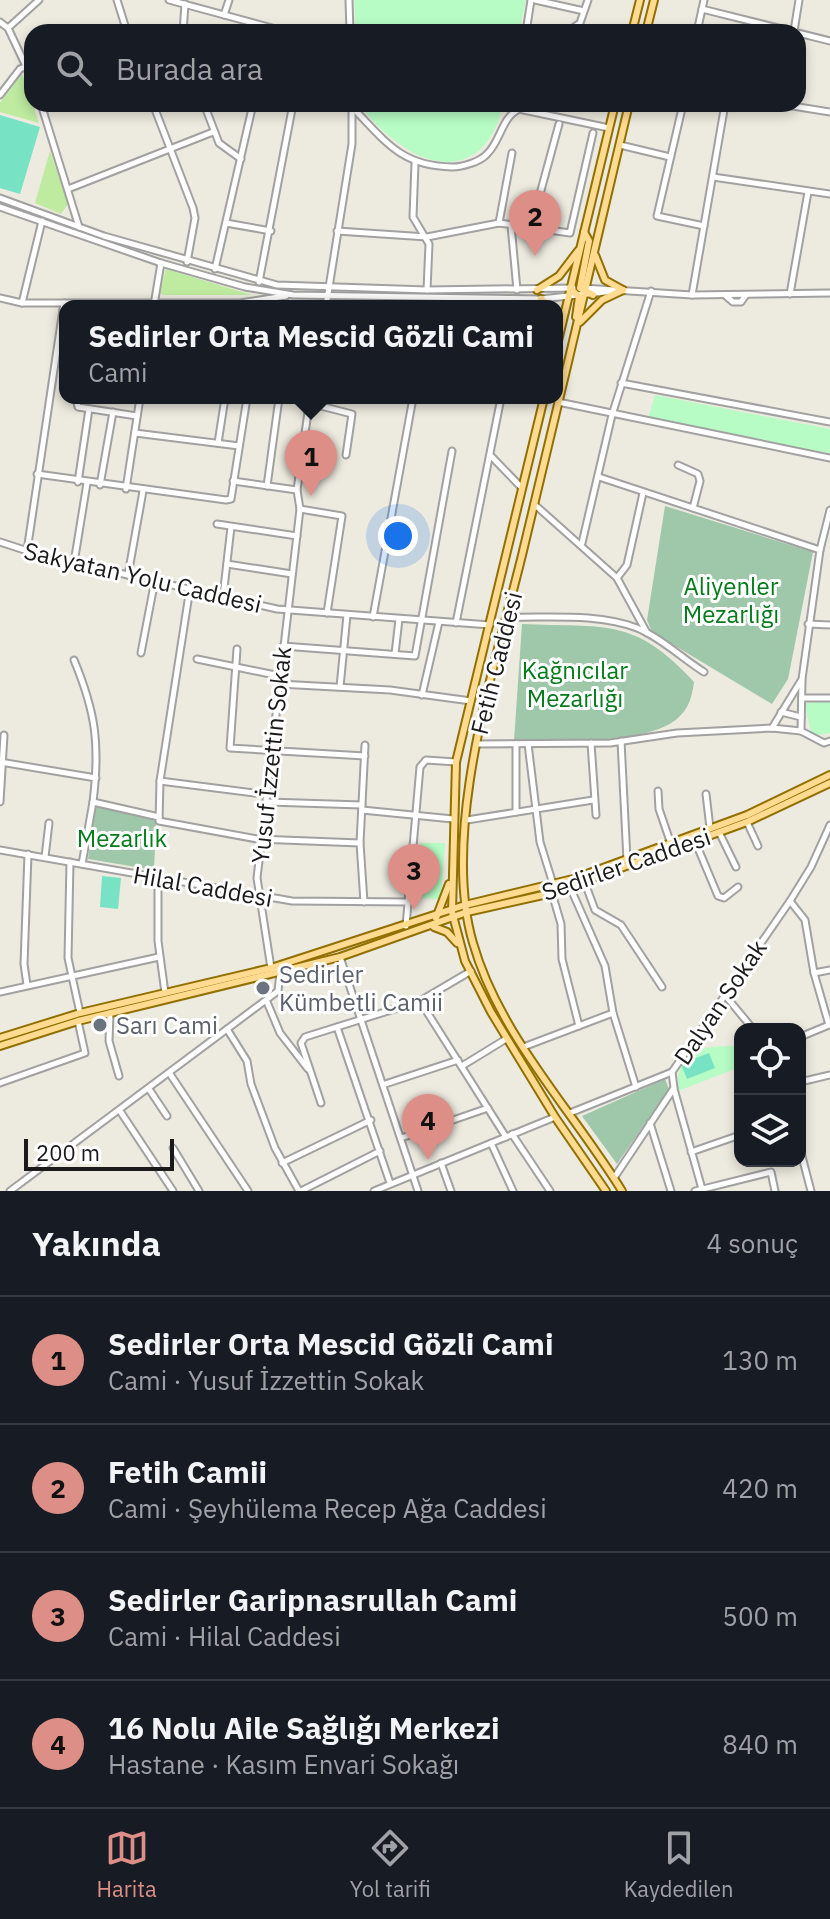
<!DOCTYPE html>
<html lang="tr">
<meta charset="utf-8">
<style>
body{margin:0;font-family:"IBM Plex Sans",sans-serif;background:#242831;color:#f1f3f6}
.controls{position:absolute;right:24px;bottom:24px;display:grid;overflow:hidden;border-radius:16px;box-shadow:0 4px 12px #0003}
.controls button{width:72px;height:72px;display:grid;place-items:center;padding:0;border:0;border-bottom:2px solid #363941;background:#171b24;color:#f1f3f6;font:40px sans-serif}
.scale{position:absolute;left:24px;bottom:20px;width:150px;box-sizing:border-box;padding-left:8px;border:4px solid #1a1a1a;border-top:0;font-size:22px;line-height:28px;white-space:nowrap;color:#1a1a1a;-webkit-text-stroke:6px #fff;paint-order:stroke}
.you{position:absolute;left:398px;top:536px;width:28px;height:28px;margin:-20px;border:6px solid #fff;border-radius:50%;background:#1a73e8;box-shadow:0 0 0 12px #1a73e833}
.badge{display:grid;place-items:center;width:52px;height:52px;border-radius:50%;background:#dd8f87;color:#111;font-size:26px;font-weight:700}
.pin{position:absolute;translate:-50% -66px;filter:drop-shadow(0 2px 4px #0008)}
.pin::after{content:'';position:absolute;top:42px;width:28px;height:24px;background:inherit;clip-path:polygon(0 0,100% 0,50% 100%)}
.popup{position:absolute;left:59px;top:300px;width:504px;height:104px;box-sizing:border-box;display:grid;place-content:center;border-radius:16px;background:#171b24;filter:drop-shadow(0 2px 6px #0005);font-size:26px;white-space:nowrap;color:#9ea1a6}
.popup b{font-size:30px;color:#f1f3f6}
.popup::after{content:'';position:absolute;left:50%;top:100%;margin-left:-16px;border:16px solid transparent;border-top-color:#171b24}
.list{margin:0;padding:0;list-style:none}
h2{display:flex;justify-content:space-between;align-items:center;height:104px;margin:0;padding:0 32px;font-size:34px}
h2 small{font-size:26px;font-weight:400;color:#9ea1a6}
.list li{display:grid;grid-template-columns:52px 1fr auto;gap:24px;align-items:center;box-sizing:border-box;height:128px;padding:0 32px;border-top:2px solid #363941}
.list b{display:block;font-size:30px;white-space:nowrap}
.list p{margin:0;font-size:26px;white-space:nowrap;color:#9ea1a6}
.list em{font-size:26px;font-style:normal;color:#9ea1a6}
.icon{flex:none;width:44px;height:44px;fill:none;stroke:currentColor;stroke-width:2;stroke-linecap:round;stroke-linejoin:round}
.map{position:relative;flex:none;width:830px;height:1191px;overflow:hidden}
.search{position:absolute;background:#171b24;box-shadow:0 4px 12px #0003;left:24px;right:24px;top:24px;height:88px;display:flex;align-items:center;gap:20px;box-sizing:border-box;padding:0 28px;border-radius:24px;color:#9ea1a6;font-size:30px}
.sheet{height:616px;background:#171b24}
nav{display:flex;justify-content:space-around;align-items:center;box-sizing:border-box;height:112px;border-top:2px solid #363941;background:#171b24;font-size:22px;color:#9ea1a6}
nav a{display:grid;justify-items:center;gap:4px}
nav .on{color:#dd8f87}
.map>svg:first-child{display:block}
.grass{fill:#beeba0}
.cemetery{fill:#9fc7a9}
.park{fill:#b7fcc4}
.pitch{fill:#77e2c4}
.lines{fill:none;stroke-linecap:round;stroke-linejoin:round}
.minor-casing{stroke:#a1a1a1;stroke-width:9}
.major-casing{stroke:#917000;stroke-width:10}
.minor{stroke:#fff;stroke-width:5}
.major{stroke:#ffdb92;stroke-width:6}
.worship-dot{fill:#6b7280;stroke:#fff;stroke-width:3}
.labels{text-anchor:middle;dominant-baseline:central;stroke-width:6;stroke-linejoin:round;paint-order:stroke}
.street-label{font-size:24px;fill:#1a1a1a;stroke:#fff}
.park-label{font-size:24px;fill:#057c1b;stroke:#fff}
.worship-label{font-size:24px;fill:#5b616d;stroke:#fff;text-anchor:start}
</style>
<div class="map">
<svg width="830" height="1191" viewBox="0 0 830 1191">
<rect width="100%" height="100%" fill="#edeadf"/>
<g class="grass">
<path d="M21 75 23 76 39 123 0 112V103Z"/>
<path d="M50 151 68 204 61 214 35 203Z"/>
<path d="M166 269 252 295H163L160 293Z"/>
</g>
<g class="cemetery">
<path d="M665 506 813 552 788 679 772 704 652 632 647 620Z"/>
<path d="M522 624C604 628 634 616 694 682 692 695 690 706 680 716 652 746 554 740 514 741Z"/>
<path d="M96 806 152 817 156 822 154 870 88 859Z"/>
<path d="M665 1079 669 1089 617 1164 582 1116Z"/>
</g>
<g class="park">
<path d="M354 0H526L519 32H356Z"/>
<path d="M361 104H503C490 167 442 178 394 140 382 130 368 118 361 104Z"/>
<path d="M655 395 830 429V453L745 440 648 419Z"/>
<path d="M830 701V733L812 736 805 706 807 703Z"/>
<path d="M420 843H445L441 899 418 898Z"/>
<path d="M740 1046V1067L678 1091C675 1046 706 1046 740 1046Z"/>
</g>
<g class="pitch">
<path d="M0 115 40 127 20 194 0 188Z"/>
<path d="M102 876 121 878 118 909 100 907Z"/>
<path d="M709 1053 715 1068 687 1079 681 1064Z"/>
</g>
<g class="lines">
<g class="minor-casing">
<g id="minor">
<path d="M117 0 127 32"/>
<path d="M169 0 287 32"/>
<path d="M349 0 350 32"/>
<path d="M535 0 584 11"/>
<path d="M702 9 830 41"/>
<path d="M224 15 229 0"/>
<path d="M0 22 8 28 32 79"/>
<path d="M8 28 39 0"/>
<path d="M794 31 799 0"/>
<path d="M183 32 185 4"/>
<path d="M526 32 531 0"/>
<path d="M567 32 580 23 588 0"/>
<path d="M697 32 704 0"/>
<path d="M0 95 20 69 27 66"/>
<path d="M41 104 79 227"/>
<path d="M153 104 193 208 195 218 187 262"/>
<path d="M204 104 219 143 241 159"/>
<path d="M683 104 657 216 704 226"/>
<path d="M780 104 830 112"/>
<path d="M353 108C386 142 401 166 452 167 462 167 480 162 487 154 501 141 501 118 519 109L609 128"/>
<path d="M620 145 670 157"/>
<path d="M415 163 413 217 429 244 427 290"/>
<path d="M713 177 830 194"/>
<path d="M68 189 213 132"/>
<path d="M0 198 104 236 277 285 427 290 573 288"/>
<path d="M0 207 161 263 245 287 293 295 541 299 614 291"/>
<path d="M226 223 271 231"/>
<path d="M499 223 512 153"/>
<path d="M511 225 517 290"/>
<path d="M531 227 559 124"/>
<path d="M337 231 427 237 499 223 570 233 593 133"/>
<path d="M215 269 253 104"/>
<path d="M259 282 293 104"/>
<path d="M583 288 692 295 830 293"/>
<path d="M790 294 808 192"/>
<path d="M692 295 725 104"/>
<path d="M726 296 733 302H741L746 295"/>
<path d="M0 298 22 303H240L286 296"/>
<path d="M22 303 42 221"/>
<path d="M154 305 161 263"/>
<path d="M326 306 352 144V104"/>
<path d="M621 383 830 422"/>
<path d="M76 398 78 407 137 416"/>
<path d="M558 402 830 458"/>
<path d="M309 403 352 414 346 455"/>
<path d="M135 433 239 446"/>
<path d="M218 443 225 398"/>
<path d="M490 455 522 488"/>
<path d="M678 465 698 474 700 481 693 508"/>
<path d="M37 474 226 500 231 499 247 398"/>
<path d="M599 477 820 550"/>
<path d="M233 481 297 490"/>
<path d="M78 482 89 409"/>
<path d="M100 485 113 412"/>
<path d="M267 486 279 398"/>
<path d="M126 489 140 398"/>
<path d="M534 504 617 578 647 633"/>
<path d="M300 509 342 516 327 613"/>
<path d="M217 524 297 536"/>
<path d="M0 542 40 555 277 609 490 625"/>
<path d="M582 543 612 415 651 291"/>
<path d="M27 551 64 303"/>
<path d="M74 563 87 483"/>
<path d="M227 564 292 574"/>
<path d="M128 575 143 491"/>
<path d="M617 578 627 565 643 493"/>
<path d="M190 588 160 781 159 821 257 839 360 843"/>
<path d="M223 597 231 527"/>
<path d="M373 617 413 398"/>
<path d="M507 617C549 618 597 613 637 628 660 637 683 659 704 672"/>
<path d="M456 623 501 398"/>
<path d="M808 624 830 625"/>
<path d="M283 646 415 656 452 451"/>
<path d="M237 649 230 748 365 756"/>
<path d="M141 653 155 580"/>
<path d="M395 654 399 619"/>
<path d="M197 659 280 676"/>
<path d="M74 660C96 713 100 745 93 802L159 817"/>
<path d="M279 684 390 690 471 701"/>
<path d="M340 687 347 615"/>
<path d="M422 695 439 622"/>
<path d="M802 698H830"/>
<path d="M781 712 801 717"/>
<path d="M772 728 802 679 820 550 830 510"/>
<path d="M801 731 802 680"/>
<path d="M621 741 627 860"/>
<path d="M591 743 596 815"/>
<path d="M476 744 610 743 677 733 772 728 801 731 824 743 830 741"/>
<path d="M516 744V812"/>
<path d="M528 744 540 842 553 884"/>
<path d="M0 762 96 778"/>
<path d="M160 781 269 795"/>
<path d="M658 791 659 809 670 841"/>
<path d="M706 794 710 828"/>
<path d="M0 802 4 735"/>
<path d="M268 802 362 805"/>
<path d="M362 810 453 819"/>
<path d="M467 820 593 800"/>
<path d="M747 822 758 846"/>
<path d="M719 832 736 867"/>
<path d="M695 841 718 896 724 898 738 887"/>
<path d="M0 850 292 901 409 902"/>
<path d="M45 857 49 823"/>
<path d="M70 862 68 958 80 1013"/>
<path d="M82 864 93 802"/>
<path d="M158 880V941L165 993"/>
<path d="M585 883 595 910 621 925 662 987"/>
<path d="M570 887 605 966 613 1013 636 1087"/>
<path d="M552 893 561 924 562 959 579 1026"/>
<path d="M790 901 805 920 814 973 829 1025"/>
<path d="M364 902 360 843 365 745"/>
<path d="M406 926 420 767 426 760 456 762"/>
<path d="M340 957 418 1191"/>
<path d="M814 973 830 970"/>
<path d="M27 985 24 964 28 854"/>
<path d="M0 992 159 957"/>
<path d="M724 994 753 1029"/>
<path d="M420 1001 506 1137"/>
<path d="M267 1002 280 1033 308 1069"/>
<path d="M110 1013 109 1041 119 1076"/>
<path d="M337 1027 390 1183"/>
<path d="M227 1029 247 1061 251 1084 275 1148 299 1191"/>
<path d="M800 1037 829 1025"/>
<path d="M526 1046 613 1013"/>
<path d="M462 1066 506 1039"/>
<path d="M170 1074 248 1191"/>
<path d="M800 1082 830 1075"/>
<path d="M0 1083 85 1053 78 1021"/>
<path d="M385 1084 458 1060"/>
<path d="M149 1089 167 1116"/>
<path d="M674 1089 702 1189"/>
<path d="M321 1103 301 1043 305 1037 420 1001 471 971"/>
<path d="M120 1111 173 1191"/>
<path d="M570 1113 672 1072"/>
<path d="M650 1123 671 1191"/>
<path d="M512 1134 550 1191"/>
<path d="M401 1138 488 1108"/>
<path d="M491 1143 513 1191"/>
<path d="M173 1148 199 1191"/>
<path d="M800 1149 811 1191"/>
<path d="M691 1152 740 1135"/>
<path d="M282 1163 371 1120"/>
<path d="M441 1163 451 1191"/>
<path d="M614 1178 674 1088 672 1072 790 901 811 867 830 825"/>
<path d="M10 1191 278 991 280 973 271 968 257 878 300 509 297 490 310 398"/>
<path d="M301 1191 380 1151"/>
<path d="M374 1191 555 1117"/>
<path d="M695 1191 771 1172 775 1191"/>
</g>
</g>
<g class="major-casing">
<g id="major">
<path d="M632 32 640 0"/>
<path d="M646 32 654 0"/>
<path d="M584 232 589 241 580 288 593 295"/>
<path d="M595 255 605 280 623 290"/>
<path d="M570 288 579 297 576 317"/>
<path d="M537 290 559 276 578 251"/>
<path d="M541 299 550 306"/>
<path d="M580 322 602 300 623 290"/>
<path d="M557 345 615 104"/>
<path d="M544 398 456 762 452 912 465 961 491 1012 555 1117 606 1191"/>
<path d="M436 918 449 884"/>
<path d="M434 927 447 932 457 943"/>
<path d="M0 1038 80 1013 271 968 465 905 573 879 747 815 830 775"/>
<path d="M0 1046 78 1021 340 957 467 912 552 893 747 822 830 783"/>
<path d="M622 1191C573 1111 499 1035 473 943 440 831 496 663 523 551 558 402 595 253 629 104"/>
</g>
</g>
<use href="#minor" class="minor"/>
<use href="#major" class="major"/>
</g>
<g class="worship-dot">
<circle cx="263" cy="988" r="8"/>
<circle cx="100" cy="1025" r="8"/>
</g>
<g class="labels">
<g class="street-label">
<text transform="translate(143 577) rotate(13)">Sakyatan Yolu Caddesi</text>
<text transform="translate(496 663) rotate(-76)">Fetih Caddesi</text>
<text transform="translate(271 755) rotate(-84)">Yusuf İzzettin Sokak</text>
<text transform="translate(626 864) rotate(-19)">Sedirler Caddesi</text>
<text transform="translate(203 886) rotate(10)">Hilal Caddesi</text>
<text transform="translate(720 1002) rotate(-56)">Dalyan Sokak</text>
</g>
<g class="park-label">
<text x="731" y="586">Aliyenler<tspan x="731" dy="28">Mezarlığı</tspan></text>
<text x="575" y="670">Kağnıcılar<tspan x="575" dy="28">Mezarlığı</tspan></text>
<text x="122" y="838">Mezarlık</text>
</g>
<g class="worship-label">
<text x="279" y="974">Sedirler<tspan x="279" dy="28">Kümbetli Camii</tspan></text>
<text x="116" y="1025">Sarı Cami</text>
</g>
</g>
</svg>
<div class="controls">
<button><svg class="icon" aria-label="locate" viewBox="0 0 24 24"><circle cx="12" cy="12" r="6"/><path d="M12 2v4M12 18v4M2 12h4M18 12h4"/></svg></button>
<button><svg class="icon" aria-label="layers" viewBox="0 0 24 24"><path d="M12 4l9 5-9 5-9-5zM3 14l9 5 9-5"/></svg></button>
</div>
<div class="scale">200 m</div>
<div class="you"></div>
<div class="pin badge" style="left:311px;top:496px">1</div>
<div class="popup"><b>Sedirler Orta Mescid Gözli Cami</b>Cami</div>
<div class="pin badge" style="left:535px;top:256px">2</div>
<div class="pin badge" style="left:414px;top:910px">3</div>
<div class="pin badge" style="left:428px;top:1160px">4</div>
<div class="search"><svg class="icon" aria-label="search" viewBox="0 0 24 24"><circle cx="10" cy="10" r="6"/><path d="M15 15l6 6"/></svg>Burada ara</div>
</div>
<section class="sheet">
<h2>Yakında<small>4 sonuç</small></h2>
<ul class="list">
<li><span class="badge">1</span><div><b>Sedirler Orta Mescid Gözli Cami</b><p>Cami · Yusuf İzzettin Sokak</p></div><em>130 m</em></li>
<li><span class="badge">2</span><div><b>Fetih Camii</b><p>Cami · Şeyhülema Recep Ağa Caddesi</p></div><em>420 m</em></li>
<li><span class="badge">3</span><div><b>Sedirler Garipnasrullah Cami</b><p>Cami · Hilal Caddesi</p></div><em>500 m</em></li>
<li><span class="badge">4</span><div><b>16 Nolu Aile Sağlığı Merkezi</b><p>Hastane · Kasım Envari Sokağı</p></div><em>840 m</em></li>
</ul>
</section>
<nav>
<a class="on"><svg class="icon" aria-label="map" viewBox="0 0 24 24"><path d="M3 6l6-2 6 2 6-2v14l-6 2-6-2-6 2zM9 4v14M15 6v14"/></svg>Harita</a>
<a><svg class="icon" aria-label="directions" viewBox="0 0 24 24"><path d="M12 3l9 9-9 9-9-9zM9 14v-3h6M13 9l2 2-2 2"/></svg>Yol tarifi</a>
<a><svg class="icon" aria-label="saved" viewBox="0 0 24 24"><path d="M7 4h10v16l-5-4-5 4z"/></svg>Kaydedilen</a>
</nav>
